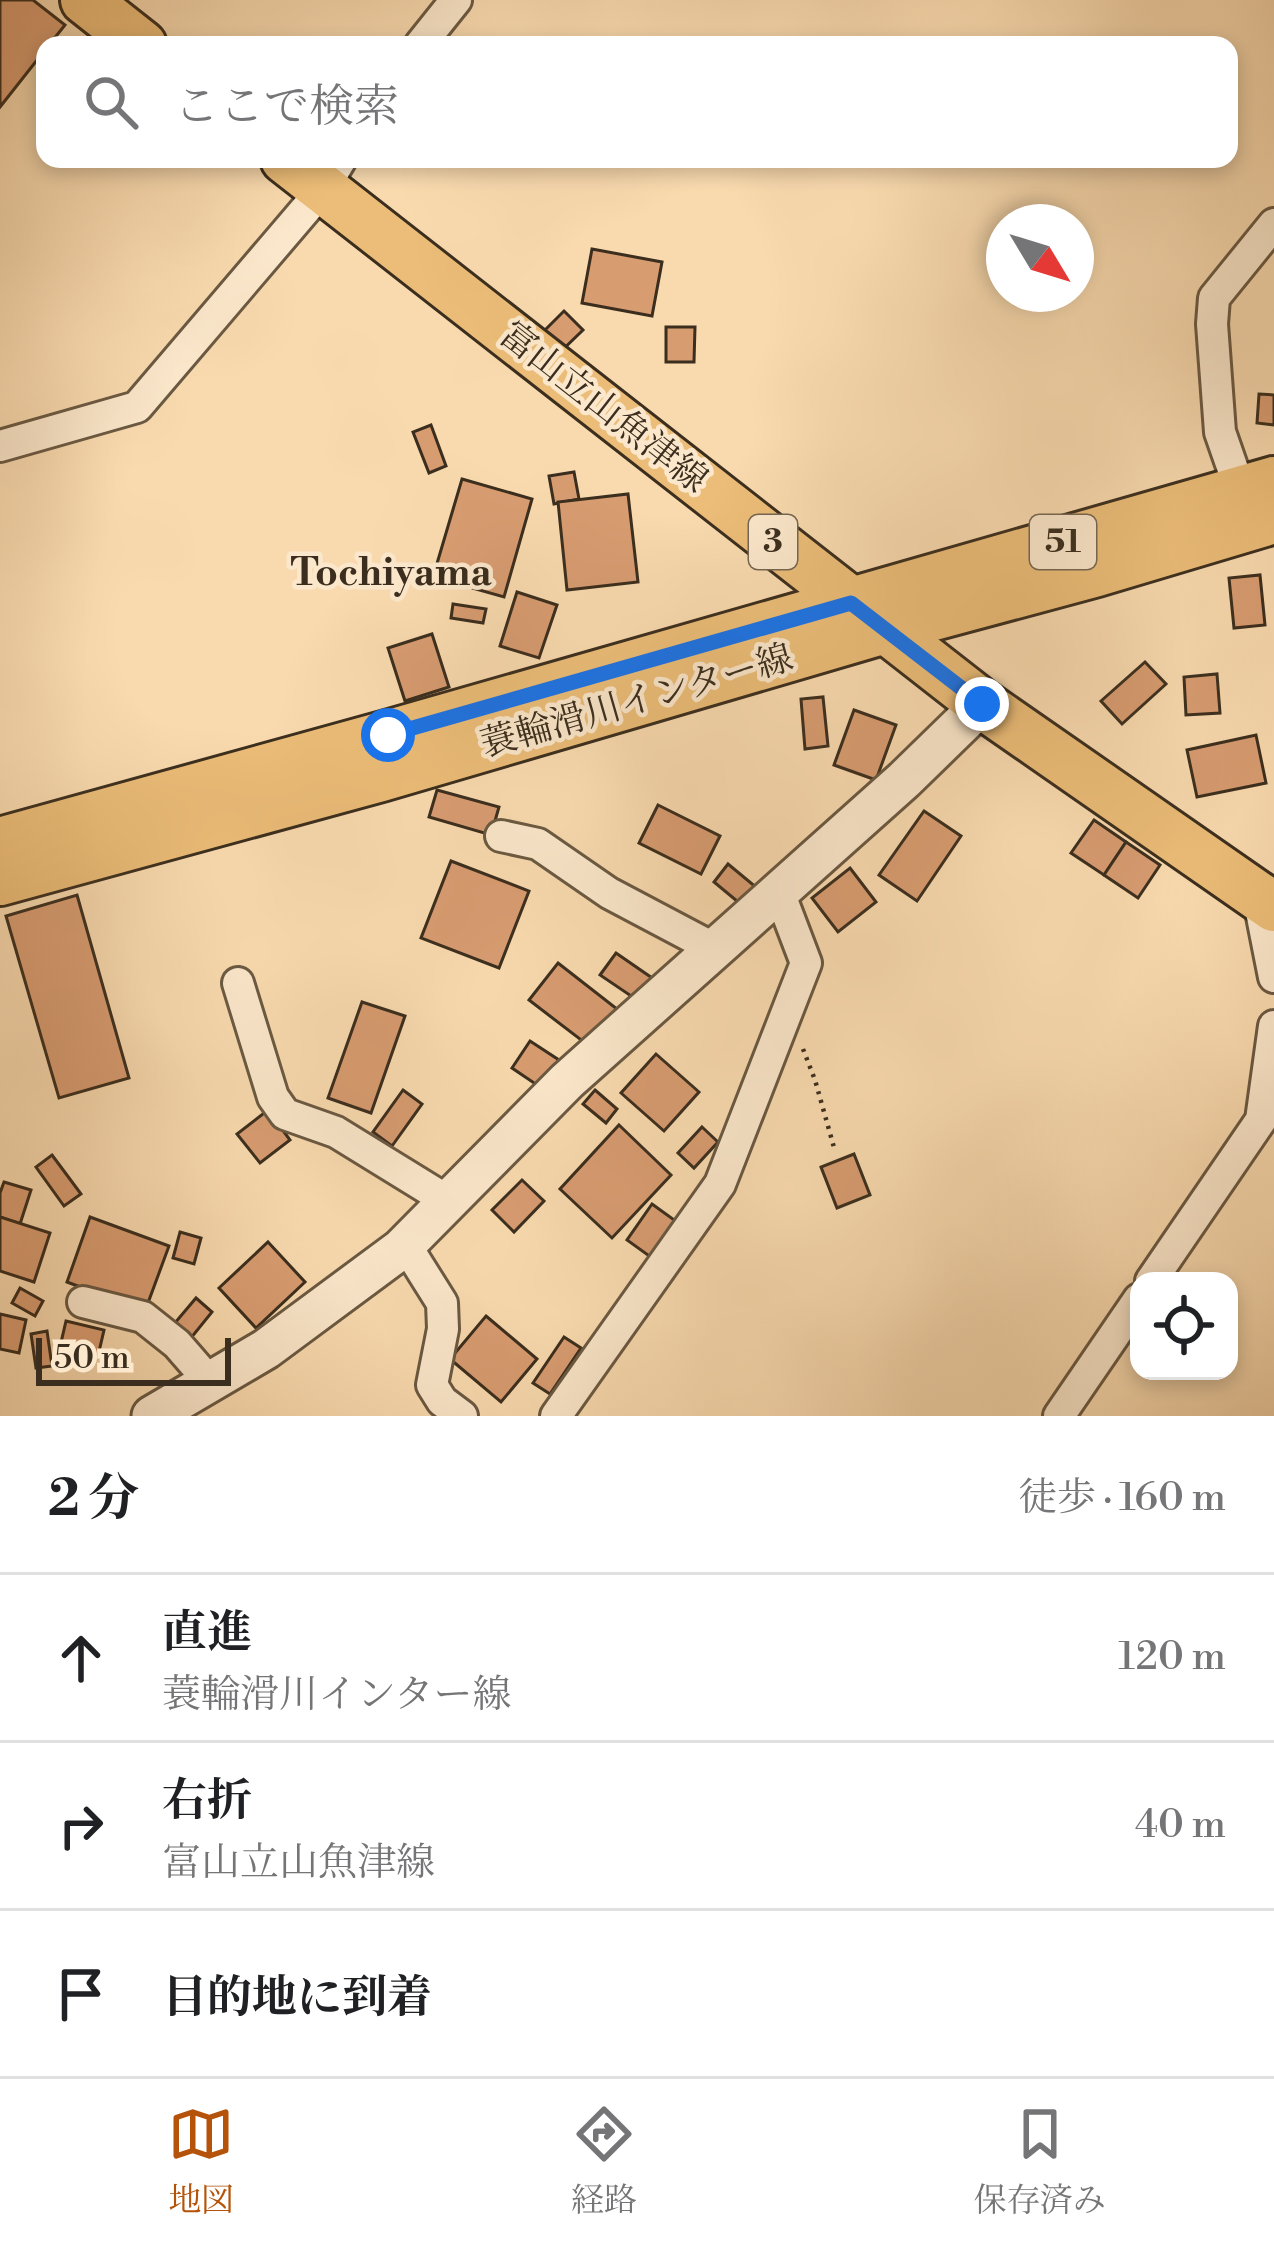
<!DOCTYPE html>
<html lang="ja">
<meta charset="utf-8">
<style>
body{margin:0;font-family:"Libre Bodoni","Noto Serif JP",serif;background:#f2f2f2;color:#202124}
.controls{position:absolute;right:36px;bottom:36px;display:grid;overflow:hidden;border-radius:24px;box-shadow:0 6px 18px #0003}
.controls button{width:108px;height:108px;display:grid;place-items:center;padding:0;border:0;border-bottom:3px solid #e0e0e0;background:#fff;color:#202124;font:60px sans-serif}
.compass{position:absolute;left:986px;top:204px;width:108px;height:108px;border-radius:50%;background:#fff;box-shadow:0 6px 18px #0003;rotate:128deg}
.scale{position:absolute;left:36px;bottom:30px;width:195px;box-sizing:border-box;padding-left:12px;border:6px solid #3b2e1e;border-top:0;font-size:33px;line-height:42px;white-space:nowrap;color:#3b2e1e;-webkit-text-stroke:9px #fbe7cb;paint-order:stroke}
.stop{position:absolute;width:36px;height:36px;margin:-27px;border:9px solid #1a73e8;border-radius:50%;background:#fff}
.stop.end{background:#1a73e8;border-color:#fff;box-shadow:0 3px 12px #0008}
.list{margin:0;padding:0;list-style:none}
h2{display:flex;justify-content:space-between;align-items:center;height:156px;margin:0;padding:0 48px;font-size:51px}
h2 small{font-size:39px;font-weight:400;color:#757577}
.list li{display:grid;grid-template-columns:78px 1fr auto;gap:36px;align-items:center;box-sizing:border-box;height:168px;padding:0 48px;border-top:3px solid #e0e0e0}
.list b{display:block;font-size:45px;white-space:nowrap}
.list p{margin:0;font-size:39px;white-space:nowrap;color:#757577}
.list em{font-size:39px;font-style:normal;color:#757577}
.icon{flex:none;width:66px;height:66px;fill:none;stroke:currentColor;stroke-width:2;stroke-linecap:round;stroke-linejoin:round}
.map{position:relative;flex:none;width:1274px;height:1416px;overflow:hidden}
.search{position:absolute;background:#fff;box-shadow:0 6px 18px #0003;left:36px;right:36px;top:36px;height:132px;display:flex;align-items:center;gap:30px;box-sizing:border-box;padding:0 42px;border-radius:24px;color:#757577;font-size:45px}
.sheet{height:660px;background:#fff}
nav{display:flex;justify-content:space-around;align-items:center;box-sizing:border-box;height:168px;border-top:3px solid #e0e0e0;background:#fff;font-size:33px;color:#757577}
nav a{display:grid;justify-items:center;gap:6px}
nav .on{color:#b45309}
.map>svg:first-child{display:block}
.building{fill:#d89c71;stroke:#3b2e1e;stroke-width:3}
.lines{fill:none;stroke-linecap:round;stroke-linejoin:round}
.minor-casing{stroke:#6a5942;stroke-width:36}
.tertiary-casing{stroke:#6a5942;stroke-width:45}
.primary-casing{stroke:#3b2e1e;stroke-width:54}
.path{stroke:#3b2e1e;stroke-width:4.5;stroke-dasharray:3 6;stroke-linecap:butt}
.minor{stroke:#fbe7cb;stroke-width:30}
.tertiary{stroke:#fbe7cb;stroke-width:39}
.primary{stroke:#ecbd78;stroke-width:48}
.route{stroke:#1a73e8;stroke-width:15}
.labels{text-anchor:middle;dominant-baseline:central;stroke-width:9;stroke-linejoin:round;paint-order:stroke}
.shield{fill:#fbe7cb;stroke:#756652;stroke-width:3}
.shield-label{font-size:33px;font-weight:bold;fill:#3b2e1e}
.street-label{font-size:36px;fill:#3b2e1e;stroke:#fbe7cb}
.neighbourhood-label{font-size:39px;font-weight:bold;fill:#3b2e1e;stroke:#fbe7cb}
</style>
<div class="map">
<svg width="1274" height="1416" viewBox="0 0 1274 1416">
<rect width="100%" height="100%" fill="#f9daaf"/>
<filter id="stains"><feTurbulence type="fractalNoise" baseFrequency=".00167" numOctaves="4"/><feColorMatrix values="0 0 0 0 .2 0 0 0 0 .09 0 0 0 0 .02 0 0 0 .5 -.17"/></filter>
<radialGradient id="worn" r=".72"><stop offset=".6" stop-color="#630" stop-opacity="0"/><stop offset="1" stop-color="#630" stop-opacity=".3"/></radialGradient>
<g class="building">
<path d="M0 0H33L65 25 49 45H45V50L0 107Z"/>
<path d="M592 249 662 262 652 316 582 303Z"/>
<path d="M564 311 583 330 555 357 537 338Z"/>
<path d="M666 327H695L694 362H666Z"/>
<path d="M1259 394 1274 395V425L1257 423Z"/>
<path d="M431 425 446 466 429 473 413 432Z"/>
<path d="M574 472 579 499 554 504 549 476Z"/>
<path d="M462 479 532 499 504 597 433 577Z"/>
<path d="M628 494 638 582 567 590 558 502Z"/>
<path d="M1260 575 1265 625 1234 628 1229 578Z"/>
<path d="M517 592 557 605 539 658 500 646Z"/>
<path d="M453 604 486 609 483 623 451 618Z"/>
<path d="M432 634 449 687 405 701 388 648Z"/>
<path d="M1145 662 1166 684 1122 724 1101 701Z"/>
<path d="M1217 674 1220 713 1186 715 1184 677Z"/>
<path d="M823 697 828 746 805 749 801 699Z"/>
<path d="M854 710 896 725 876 780 834 765Z"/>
<path d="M1256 735 1266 783 1197 797 1187 750Z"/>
<path d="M437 790 499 807 491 835 429 817Z"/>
<path d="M658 805 720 836 701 874 639 843Z"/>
<path d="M924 811 961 836 917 901 879 875Z"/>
<path d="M1094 820 1126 842 1104 875 1071 853Z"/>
<path d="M1126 842 1160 865 1138 898 1104 875Z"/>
<path d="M451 861 529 891 499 968 421 938Z"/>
<path d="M728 864 757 888 743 906 714 882Z"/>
<path d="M850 868 876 902 838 932 812 898Z"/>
<path d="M77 895 129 1078 59 1098 6 916Z"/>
<path d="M616 953 655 980 640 1002 600 975Z"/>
<path d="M558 963 617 1009 589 1046 529 1000Z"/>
<path d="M362 1002 405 1016 371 1113 328 1098Z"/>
<path d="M530 1041 559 1060 540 1087 512 1068Z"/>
<path d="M656 1054 699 1092 664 1131 621 1093Z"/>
<path d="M403 1090 422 1104 392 1146 373 1132Z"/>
<path d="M595 1090 617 1109 606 1123 583 1104Z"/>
<path d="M268 1110 290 1140 260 1163 237 1134Z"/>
<path d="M619 1125 671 1175 612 1238 560 1189Z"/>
<path d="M702 1127 718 1142 694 1168 678 1153Z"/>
<path d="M854 1154 870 1195 837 1208 821 1167Z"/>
<path d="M52 1155 81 1194 64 1206 36 1167Z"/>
<path d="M522 1180 544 1201 514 1232 492 1210Z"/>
<path d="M4 1182 31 1190 20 1224 0 1217V1193Z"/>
<path d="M652 1204 677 1222 652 1258 627 1240Z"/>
<path d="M0 1217 50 1233 34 1282 0 1271Z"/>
<path d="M90 1217 169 1246 145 1311 67 1282Z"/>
<path d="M180 1232 201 1238 194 1264 173 1258Z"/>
<path d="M268 1242 305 1282 256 1328 219 1288Z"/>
<path d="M20 1288 43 1301 35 1316 12 1303Z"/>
<path d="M196 1298 212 1312 191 1338 174 1324Z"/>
<path d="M0 1314 26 1320 19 1353 0 1349Z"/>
<path d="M486 1316 537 1359 501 1402 450 1359Z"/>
<path d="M66 1321 104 1330 98 1356 60 1347Z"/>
<path d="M47 1331 52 1366 36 1368 31 1334Z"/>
<path d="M564 1337 581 1348 550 1394 533 1383Z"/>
</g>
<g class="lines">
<g class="minor-casing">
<g id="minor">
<path d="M420 45 456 0"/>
<path d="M0 446 137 407 323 189 341 159"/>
<path d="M1245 504 1220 432 1212 324 1214 298 1274 224"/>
<path d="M501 836 538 844 609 893 715 949"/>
<path d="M1258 896 1274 977"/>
<path d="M238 983 273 1097 285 1114 336 1132 448 1201"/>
<path d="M405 1244 442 1303 443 1329 432 1385 442 1401 462 1416"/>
<path d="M1151 1281 1261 1120 1274 1026"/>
<path d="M83 1302 143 1317 177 1344 210 1382"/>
<path d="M556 1416 720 1184 806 963 779 892"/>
<path d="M1059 1416 1139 1299"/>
</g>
</g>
<g class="tertiary-casing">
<path id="tertiary" d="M152 1416 266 1349 401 1249 567 1081 904 780 982 704"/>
</g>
<g class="primary-casing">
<g id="primary">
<path d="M85 0 142 45"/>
<path d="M285 159 982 704 1274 907"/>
<path d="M0 842 387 735 1274 481"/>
<path d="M0 881 381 777 885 629 1097 572 1274 519"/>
</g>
</g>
<path class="path" d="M803 1049 815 1080 835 1151"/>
<use href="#minor" class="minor"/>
<use href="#tertiary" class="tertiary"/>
<use href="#primary" class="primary"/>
</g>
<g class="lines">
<path class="route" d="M388 735 851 603 982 704"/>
</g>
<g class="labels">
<g class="shield">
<rect x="749" y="515" width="48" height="54" rx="9"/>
<rect x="1030" y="515" width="66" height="54" rx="9"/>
</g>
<g class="shield-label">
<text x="773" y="542">3</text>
<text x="1063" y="542">51</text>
</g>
<g class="street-label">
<text transform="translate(603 408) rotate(38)">富山立山魚津線</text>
<text transform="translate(637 702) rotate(-16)">蓑輪滑川インター線</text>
</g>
<g class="neighbourhood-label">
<text x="391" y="573">Tochiyama</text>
</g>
</g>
<rect width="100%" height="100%" filter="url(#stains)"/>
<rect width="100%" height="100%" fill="url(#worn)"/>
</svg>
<div class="controls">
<button><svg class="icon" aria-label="locate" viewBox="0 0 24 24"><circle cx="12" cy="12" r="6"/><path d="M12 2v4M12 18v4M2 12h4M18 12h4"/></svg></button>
</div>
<svg class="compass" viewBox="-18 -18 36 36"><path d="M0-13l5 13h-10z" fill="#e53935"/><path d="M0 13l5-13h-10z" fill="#757577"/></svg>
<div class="scale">50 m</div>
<div class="stop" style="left:388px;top:735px"></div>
<div class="stop end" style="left:982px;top:704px"></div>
<div class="search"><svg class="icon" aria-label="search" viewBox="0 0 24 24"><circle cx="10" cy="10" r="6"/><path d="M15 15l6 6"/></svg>ここで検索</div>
</div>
<section class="sheet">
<h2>2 分<small>徒歩 · 160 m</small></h2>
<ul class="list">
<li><svg class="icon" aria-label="ahead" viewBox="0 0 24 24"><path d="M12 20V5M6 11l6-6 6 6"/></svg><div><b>直進</b><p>蓑輪滑川インター線</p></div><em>120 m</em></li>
<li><svg class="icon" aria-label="right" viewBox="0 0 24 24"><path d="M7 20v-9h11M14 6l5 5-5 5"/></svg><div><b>右折</b><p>富山立山魚津線</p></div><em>40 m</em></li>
<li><svg class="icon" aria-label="arrive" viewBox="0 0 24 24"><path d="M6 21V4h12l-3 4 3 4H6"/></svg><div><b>目的地に到着</b></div></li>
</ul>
</section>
<nav>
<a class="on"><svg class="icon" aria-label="map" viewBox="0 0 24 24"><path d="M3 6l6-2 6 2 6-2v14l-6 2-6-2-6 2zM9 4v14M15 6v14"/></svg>地図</a>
<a><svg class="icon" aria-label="directions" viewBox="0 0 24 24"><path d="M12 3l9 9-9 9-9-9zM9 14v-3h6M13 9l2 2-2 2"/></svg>経路</a>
<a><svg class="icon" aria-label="saved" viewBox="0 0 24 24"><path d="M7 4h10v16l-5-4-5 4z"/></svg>保存済み</a>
</nav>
